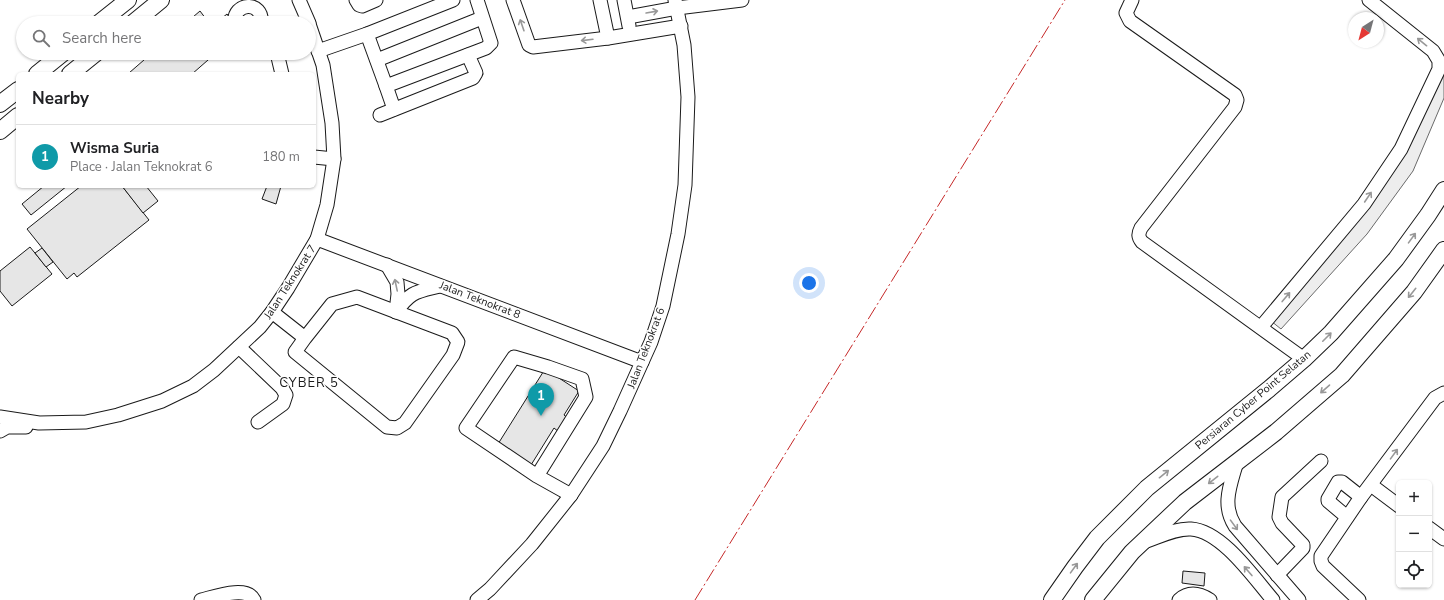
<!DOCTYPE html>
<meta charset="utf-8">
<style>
body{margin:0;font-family:"Nunito Sans",sans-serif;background:#f2f2f2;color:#202124}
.controls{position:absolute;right:12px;bottom:12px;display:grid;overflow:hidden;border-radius:6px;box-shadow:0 1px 3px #0004}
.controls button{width:36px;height:36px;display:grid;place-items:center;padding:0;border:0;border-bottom:1px solid #e0e0e0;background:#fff;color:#202124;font:20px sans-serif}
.compass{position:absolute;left:1348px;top:12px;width:36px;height:36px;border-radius:50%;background:#fff;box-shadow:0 1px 3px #0004;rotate:216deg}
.you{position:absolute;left:809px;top:283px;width:14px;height:14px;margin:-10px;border:3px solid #fff;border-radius:50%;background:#1a73e8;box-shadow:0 0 0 6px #1a73e833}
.badge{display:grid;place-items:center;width:26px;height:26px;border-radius:50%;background:#2563eb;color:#fff;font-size:13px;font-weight:700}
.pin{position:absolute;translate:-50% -33px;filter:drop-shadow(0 1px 2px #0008)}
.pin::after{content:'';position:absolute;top:21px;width:14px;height:12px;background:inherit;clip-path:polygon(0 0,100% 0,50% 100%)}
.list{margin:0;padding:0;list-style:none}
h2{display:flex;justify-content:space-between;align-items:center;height:52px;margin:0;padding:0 16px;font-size:17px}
h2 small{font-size:13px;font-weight:400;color:#757577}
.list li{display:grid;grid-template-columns:26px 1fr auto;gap:12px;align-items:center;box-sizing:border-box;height:64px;padding:0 16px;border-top:1px solid #e0e0e0}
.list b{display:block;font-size:15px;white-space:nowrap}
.list p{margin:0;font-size:13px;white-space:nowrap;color:#757577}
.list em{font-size:13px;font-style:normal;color:#757577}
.icon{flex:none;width:22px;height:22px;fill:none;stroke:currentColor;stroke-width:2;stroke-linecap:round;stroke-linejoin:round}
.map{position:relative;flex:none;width:1444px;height:600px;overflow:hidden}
.search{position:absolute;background:#fff;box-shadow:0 1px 3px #0004;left:16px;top:16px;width:300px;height:44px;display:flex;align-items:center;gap:10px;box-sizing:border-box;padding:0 14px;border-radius:22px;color:#757577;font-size:15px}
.panel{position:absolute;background:#fff;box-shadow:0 1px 3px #0004;left:16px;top:72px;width:300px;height:116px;border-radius:6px}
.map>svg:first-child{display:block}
.parking{fill:#ededed;stroke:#6a6a6a}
.building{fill:#e6e6e6;stroke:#1a1a1a}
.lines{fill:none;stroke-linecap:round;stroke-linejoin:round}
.minor-casing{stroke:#1a1a1a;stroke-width:15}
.major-casing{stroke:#1a1a1a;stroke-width:18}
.minor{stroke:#fff;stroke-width:13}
.major{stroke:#fff;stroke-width:16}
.power{stroke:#c62828;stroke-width:1;stroke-dasharray:14 3 2 3;stroke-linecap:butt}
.oneway{stroke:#989898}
.labels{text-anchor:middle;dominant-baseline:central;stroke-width:3;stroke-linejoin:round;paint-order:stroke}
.street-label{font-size:11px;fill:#1a1a1a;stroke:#fff}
.quarter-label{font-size:13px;letter-spacing:1px;fill:#1a1a1a;stroke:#fff}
</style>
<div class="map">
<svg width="1444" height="600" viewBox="0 0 1444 600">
<rect width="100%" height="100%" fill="#fff"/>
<path class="parking" d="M1444 71V98L1413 171 1367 234 1281 329 1271 321 1356 223Z"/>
<g class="building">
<path d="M200 11 209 23H186Z"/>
<path d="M227 14 234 23H216Z"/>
<path d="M152 53H216L192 74H130L129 73Z"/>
<path d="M44 186H67L31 215 22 204Z"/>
<path d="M81 186H122L149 220 77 277 74 273 67 279 27 229Z"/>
<path d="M122 186H146L158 201 143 213Z"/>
<path d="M267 186H281L276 204 262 199Z"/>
<path d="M30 247 52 274 12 306 0 291V271Z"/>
<path d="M42 248 53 262 46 267 35 253Z"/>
<path d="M545 369 579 391 564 415 568 418 559 432 554 428 531 465 498 444Z"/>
<path d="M1183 571 1205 573 1204 586 1182 583Z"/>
</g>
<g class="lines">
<g class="minor-casing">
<g id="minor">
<path d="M299 0 309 23"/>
<path d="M356 0 359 5 362 6 376 0"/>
<path d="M513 0 529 45 533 47 608 38 681 26"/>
<path d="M600 0 608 38"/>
<path d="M624 0 629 26"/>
<path d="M1132 0 1126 13 1130 21 1235 95 1237 100 1235 107 1141 228C1138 234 1138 237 1142 242L1304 359"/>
<path d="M628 17 677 8 742 0"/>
<path d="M235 23C232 2 264 0 261 23"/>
<path d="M367 34 386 86 486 48 491 43 477 0"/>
<path d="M318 51 367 34 453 0"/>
<path d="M277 53 282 74"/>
<path d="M377 60 482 18"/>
<path d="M386 86 394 109"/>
<path d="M380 115 473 78 476 73 468 55"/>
<path d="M314 157 334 159"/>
<path d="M317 239 642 362"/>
<path d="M387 265 397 282 398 294 396 312C411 291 416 292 440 286"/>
<path d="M272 312 305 338 332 304 357 297 452 333 458 342 453 355 405 423 397 428 387 427 295 352 305 338"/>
<path d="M1261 327 1364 204 1401 149 1439 69V61L1433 51 1369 0"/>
<path d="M239 347 282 388 286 395 283 404 258 422"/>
<path d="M0 417 39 423 86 422 118 415 162 401 193 386 214 370 260 327 272 312 288 288 317 239 327 205 334 159 332 123 323 65 309 24"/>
<path d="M0 431 7 427H26"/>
<path d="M1237 461C1231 484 1221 504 1235 526L1299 600"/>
<path d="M537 476 586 397 582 379 548 367 514 357 466 428 537 476 571 495"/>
<path d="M1371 485 1399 506"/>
<path d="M1347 517 1328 501V499L1338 482H1342L1361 497"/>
<path d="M1429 528 1444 539"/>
<path d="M1144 542C1159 537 1176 528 1191 529 1222 531 1254 578 1273 600"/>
<path d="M1277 575 1303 548V545L1282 523 1279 517 1282 497 1321 461"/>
<path d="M201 600C214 597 247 585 254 600"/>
<path d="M477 600 490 589 532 544 571 495 603 446 620 411 642 362 651 342 663 306 678 234 685 185 688 97 684 45 675 0"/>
<path d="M1179 600C1189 591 1199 593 1210 600"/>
<path d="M1359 600 1323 566 1321 561V556L1361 497 1435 398 1444 393"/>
</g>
</g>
<g class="major-casing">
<g id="major">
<path d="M99 23 128 0"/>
<path d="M133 23 161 0"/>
<path d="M37 74 63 53"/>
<path d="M70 74 96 53"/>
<path d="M0 104 18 90"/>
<path d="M0 131 18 116"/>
<path d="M1052 600 1075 567 1097 538 1147 488 1269 389 1304 359 1331 333 1396 259 1428 215 1444 190"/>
<path d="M1093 600 1132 552 1185 502 1276 432 1342 375 1414 292 1444 250"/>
</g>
</g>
<use href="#minor" class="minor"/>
<use href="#major" class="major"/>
<path class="power" d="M695 600 1065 0"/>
</g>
<defs><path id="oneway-shaft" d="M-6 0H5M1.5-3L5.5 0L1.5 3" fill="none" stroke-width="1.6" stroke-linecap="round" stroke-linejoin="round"/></defs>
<g class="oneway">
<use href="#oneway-shaft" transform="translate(652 12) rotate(-10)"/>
<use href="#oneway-shaft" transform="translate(522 25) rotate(-109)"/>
<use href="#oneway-shaft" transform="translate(587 40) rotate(173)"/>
<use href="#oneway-shaft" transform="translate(1422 42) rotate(-141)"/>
<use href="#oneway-shaft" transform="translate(1368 197) rotate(-56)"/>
<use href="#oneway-shaft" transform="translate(1412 238) rotate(-54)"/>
<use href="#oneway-shaft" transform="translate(396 285) rotate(-102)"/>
<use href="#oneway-shaft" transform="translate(1412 293) rotate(129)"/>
<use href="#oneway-shaft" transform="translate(1286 297) rotate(-50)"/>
<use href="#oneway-shaft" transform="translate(1327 337) rotate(-45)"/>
<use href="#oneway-shaft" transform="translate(1325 389) rotate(139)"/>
<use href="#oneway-shaft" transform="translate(1394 454) rotate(-54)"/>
<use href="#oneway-shaft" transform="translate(1164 474) rotate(-39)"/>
<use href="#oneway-shaft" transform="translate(1213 480) rotate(142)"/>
<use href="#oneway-shaft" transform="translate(1234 525) rotate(54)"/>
<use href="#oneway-shaft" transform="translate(1074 568) rotate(-54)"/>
<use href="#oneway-shaft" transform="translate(1248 571) rotate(-131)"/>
</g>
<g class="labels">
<g class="street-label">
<text transform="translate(290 282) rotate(-57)">Jalan Teknokrat 7</text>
<text transform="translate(480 300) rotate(21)">Jalan Teknokrat 8</text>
<text transform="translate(646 348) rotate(-69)">Jalan Teknokrat 6</text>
<text transform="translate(1253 400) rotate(-40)">Persiaran Cyber Point Selatan</text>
</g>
<g class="quarter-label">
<text x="309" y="383">CYBER 5</text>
</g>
</g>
</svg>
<div class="controls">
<button>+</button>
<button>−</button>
<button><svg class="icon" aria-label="locate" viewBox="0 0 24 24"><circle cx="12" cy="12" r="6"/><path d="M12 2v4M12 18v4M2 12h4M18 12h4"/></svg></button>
</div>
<svg class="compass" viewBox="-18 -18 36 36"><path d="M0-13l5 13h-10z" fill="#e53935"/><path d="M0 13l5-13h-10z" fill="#757577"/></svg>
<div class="you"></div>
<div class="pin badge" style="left:541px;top:416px;background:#0f9aa8">1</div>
<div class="search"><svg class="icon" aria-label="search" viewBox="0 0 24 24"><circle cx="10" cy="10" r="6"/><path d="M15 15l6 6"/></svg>Search here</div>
<section class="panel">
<h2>Nearby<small></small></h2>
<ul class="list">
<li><span class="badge" style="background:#0f9aa8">1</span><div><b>Wisma Suria</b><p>Place · Jalan Teknokrat 6</p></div><em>180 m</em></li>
</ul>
</section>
</div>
